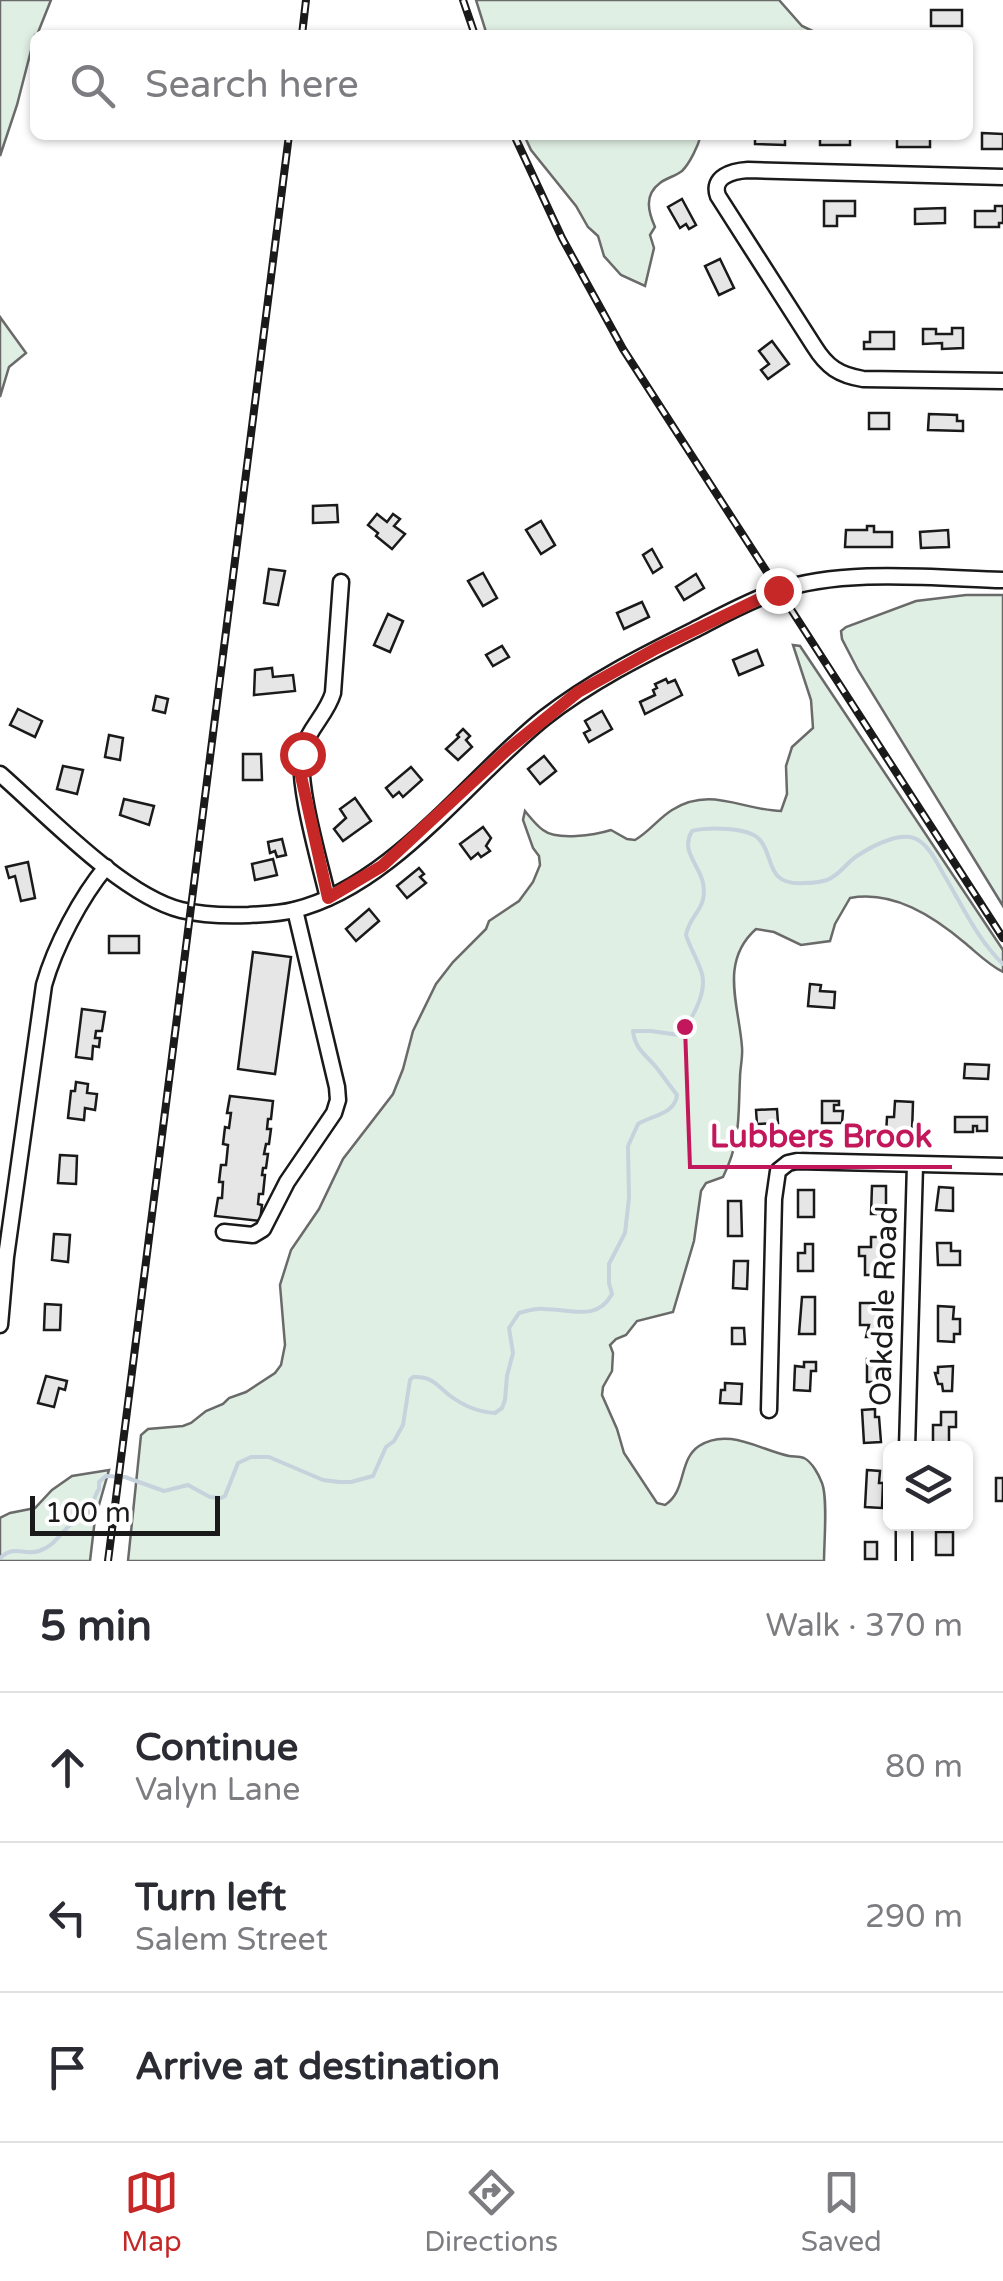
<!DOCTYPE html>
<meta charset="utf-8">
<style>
body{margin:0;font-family:"Varela Round",sans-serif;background:#f2f2f3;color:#2b2b33}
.controls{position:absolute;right:30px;bottom:30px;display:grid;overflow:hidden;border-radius:15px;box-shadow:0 2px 8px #0004}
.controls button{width:90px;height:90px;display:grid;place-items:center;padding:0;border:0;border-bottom:2px solid #e1e1e2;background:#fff;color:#2b2b33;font:50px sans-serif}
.scale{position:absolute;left:30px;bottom:25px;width:190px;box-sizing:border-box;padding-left:10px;border:5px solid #1a1a1a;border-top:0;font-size:28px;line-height:35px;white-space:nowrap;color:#1a1a1a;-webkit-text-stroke:8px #fff;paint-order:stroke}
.stop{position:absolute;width:30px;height:30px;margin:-22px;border:8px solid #c62828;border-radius:50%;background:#fff}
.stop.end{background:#c62828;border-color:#fff;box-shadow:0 2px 10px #0008}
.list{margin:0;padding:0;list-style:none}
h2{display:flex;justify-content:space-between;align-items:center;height:130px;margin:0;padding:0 40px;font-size:42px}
h2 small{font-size:32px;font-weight:400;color:#7c7c81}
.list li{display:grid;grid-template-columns:65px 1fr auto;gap:30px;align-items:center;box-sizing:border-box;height:150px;padding:0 40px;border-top:2px solid #e1e1e2}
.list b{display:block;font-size:38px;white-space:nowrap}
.list p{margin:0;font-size:32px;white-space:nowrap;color:#7c7c81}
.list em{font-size:32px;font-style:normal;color:#7c7c81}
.icon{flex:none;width:55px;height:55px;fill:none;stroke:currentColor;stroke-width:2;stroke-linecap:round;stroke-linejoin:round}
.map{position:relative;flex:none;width:1003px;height:1561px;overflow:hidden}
.search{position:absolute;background:#fff;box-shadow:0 2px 8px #0004;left:30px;right:30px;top:30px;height:110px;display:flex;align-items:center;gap:25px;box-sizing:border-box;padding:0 35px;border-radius:15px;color:#7c7c81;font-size:38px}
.sheet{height:580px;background:#fff}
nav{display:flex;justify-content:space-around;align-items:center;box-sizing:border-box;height:140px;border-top:2px solid #e1e1e2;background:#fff;font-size:28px;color:#7c7c81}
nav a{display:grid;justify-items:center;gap:5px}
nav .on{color:#c62828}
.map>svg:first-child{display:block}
.green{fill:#e0efe3;stroke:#6a6a6a;stroke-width:2.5}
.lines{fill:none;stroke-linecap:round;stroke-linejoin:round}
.stream{stroke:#c6d2dc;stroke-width:4}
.building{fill:#e6e6e6;stroke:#1a1a1a;stroke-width:2.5}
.minor-casing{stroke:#1a1a1a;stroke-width:19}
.minor{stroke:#fff;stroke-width:14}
.rail-casing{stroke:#1a1a1a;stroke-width:8}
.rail{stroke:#fff;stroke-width:4;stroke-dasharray:11;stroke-linecap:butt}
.route{stroke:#c62828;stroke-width:12}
.labels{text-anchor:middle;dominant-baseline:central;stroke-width:8;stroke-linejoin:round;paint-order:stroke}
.street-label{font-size:30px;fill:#1a1a1a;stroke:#fff}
.leader{fill:none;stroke:#c2185b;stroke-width:4}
.callout-dot{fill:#c2185b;stroke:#fff;stroke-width:4}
.callout-label{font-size:32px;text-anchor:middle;font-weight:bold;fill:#c2185b;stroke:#fff;stroke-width:8;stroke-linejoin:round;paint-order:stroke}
</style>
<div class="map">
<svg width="1003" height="1561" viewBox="0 0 1003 1561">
<rect width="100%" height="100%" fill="#fff"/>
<g class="green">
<path d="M0 0H51L37 35H35L17 105 0 156Z"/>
<path d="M476 0H779L802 26 821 35H487Z"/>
<path d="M524 135H701C698 146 690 163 682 171 676 176 666 178 660 183 644 195 648 211 655 227L650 235 654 248 645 286 621 275 604 256 598 236 588 227 576 206 531 150Z"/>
<path d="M0 317 26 353 9 367 0 397Z"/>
<path d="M966 595H1003V906L858 670 842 639 841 631 846 627 916 601Z"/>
<path d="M793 645 800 646 1003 950V972C989 965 977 953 965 943 933 916 893 890 850 898L835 924 830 941 801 945 774 932 756 929C719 962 739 1005 742 1047 743 1057 740 1068 740 1078 738 1118 741 1140 723 1177L706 1183 701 1191 694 1241 673 1312 637 1321 626 1335 616 1339 610 1345 613 1353 612 1371 603 1387 602 1395 617 1429 624 1453 657 1503 665 1505C687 1491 678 1460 699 1446 728 1427 760 1450 789 1456 794 1457 799 1456 804 1458 812 1462 819 1475 822 1483 828 1498 824 1543 824 1561H128L141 1435 148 1429 183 1426 191 1423 206 1411 223 1404 229 1398 246 1392 275 1373 281 1365 285 1345 280 1285 291 1250 319 1209 343 1159 393 1094 403 1069 413 1031 436 984 453 962 486 929 489 921 519 901 533 882 540 865 539 856 533 848 523 820 525 811C530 817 536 825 543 830 557 841 595 835 611 830L627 839 635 840C649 832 659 818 672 810 711 786 741 810 781 811L787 794 786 766 792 747 813 728 811 700Z"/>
<path d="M109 1470 95 1519 90 1561H0V1518L10 1513 35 1508 52 1490 72 1476Z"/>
</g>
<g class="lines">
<path class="stream" d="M0 1558C16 1544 22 1556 39 1551 54 1546 59 1535 70 1525 74 1521 80 1521 84 1518 93 1511 93 1497 99 1489V1482L106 1476 125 1477 164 1491 188 1485 210 1497 221 1498 225 1496 238 1463 251 1457H269L323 1480 339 1482H351L373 1476 386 1447 394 1441 403 1425 410 1380 413 1377C431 1376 436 1384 449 1395 462 1405 478 1412 495 1413L502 1408 505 1400 507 1376 513 1353 509 1328 519 1313C527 1311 535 1308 544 1309 570 1309 597 1322 612 1294L609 1283V1264L625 1233 629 1198 628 1146 638 1124C653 1115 675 1114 677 1095 670 1086 663 1076 656 1067 645 1054 635 1049 633 1031H651L679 1035C692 1020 707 993 702 974 698 960 690 948 686 935 690 913 708 910 703 883 699 864 680 851 692 831 707 827 748 827 759 839 775 855 764 886 804 883 811 883 821 882 827 880 840 875 846 863 857 856 872 846 905 828 921 842 933 851 939 868 947 880 964 909 978 940 1003 964"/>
</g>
<g class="building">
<rect x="931" y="10" width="31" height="16"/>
<path d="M982 133 1003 134V149H982Z"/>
<path d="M755 135H785V145L755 144Z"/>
<rect x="820" y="135" width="30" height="10"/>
<rect x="897" y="135" width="33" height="12"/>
<path d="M682 199 696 225 689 229 686 224 680 228 668 207Z"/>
<path d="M824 201H855V216H837V226H824Z"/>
<path d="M995 206H1003V223H999V227H975V211H995Z"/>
<path d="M945 208V223L915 224V209Z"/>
<path d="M720 259 734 288 719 295 705 266Z"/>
<path d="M952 328H963V348L942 349V343L923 344V329H936V334H952Z"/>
<path d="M870 332H894V349H864V342H870Z"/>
<path d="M772 341 789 364 768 379 761 370 769 364 759 351Z"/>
<rect x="869" y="413" width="20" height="16"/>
<path d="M929 414 957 415V421H963V431L928 430Z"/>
<path d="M337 505 338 522 313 523V506Z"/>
<path d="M377 514 387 522 393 514 400 519 394 526 405 534 392 549 376 536 378 533 368 525Z"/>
<path d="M541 521 555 545 541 554 526 530Z"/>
<path d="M867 526H874V532H892V547H845L846 530H867Z"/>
<path d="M948 530 949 547 921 548 920 532Z"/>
<path d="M652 549 662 567 653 573 643 555Z"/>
<path d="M269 569 285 571 278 605 264 603Z"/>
<path d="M483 573 497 598 483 606 468 581Z"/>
<path d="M696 574 704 588 684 600 676 587Z"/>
<path d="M642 602 649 617 624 629 617 613Z"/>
<path d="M388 614 403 621 390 652 374 645Z"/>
<path d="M502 646 509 657 493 666 486 655Z"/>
<path d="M757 650 763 665 739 675 733 660Z"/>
<path d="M272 668 273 677 293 675 295 691 254 695 255 670Z"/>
<path d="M666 679 668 683 675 680 682 695 645 714 640 702 655 695 653 690 657 688 655 684Z"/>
<path d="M156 696 168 699 165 713 153 710Z"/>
<path d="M18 709 42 721 35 737 10 725Z"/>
<path d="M602 711 612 729 589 742 584 733 590 730 585 721Z"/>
<path d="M463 729 470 736 466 740 472 747 458 760 446 749 459 737 457 735Z"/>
<path d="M109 735 123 738 120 760 105 757Z"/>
<path d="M243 754H261L262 780H243Z"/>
<path d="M544 756 556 771 540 784 528 769Z"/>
<path d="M63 766 83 770 77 794 57 789Z"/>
<path d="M411 767 422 780 403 797 399 792 393 797 386 788Z"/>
<path d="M355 798 371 821 343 841 334 829 346 818 340 809Z"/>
<path d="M124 799 154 806 149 825 120 815Z"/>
<path d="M483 827 491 838 486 846 490 851 481 857 478 853 471 859 460 844Z"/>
<path d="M282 839 286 855 277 857 275 851 270 853 268 842Z"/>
<path d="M273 859 277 875 255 880 252 864Z"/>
<path d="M28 862 35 898 21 901 15 876 9 878 6 867Z"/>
<path d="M419 868 424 874 420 877 426 883 407 898 397 886Z"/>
<path d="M369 909 379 921 356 941 346 929Z"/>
<rect x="109" y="936" width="30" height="17"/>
<path d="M253 952 291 957 275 1074 238 1069Z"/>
<path d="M810 984 821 985 820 991 835 992 834 1008 808 1006Z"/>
<path d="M82 1009 105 1012 102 1031H96L95 1038H100L99 1047 93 1046 92 1059 76 1057Z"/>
<path d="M965 1064 989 1065 988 1079 964 1078Z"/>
<path d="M76 1082 88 1084 87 1093 97 1094 95 1110 85 1108 84 1120 68 1118 71 1091H75Z"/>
<path d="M230 1096 273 1101 271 1119H268L267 1129H271L269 1144H266L264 1154H268L266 1168H263L262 1175H265L263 1194H259L258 1204 262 1205 260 1221 215 1216 218 1198H222L223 1182H219L221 1165H226L228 1145 223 1144 225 1127 229 1128 231 1113H227Z"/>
<path d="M822 1101H839V1105H834V1111H843L842 1123H822Z"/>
<path d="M895 1101 913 1102 912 1132 886 1134 887 1117H894Z"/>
<path d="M777 1109 778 1123 757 1124 756 1110Z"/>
<path d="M955 1117H987V1131H977V1126H973V1132H955Z"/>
<path d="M60 1155 77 1156 76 1184 58 1183Z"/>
<path d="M872 1186H886V1206H882V1211H886V1214H871Z"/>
<path d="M939 1187 953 1188V1211L936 1210Z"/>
<rect x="798" y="1190" width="16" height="27"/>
<path d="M728 1201H741L742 1236H728Z"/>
<path d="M54 1234 70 1235 68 1262 52 1260Z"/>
<path d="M871 1237H884V1275H865V1256H859V1247H871Z"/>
<path d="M937 1243H951V1251H960V1265H938Z"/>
<path d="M805 1244H813V1271H798V1253H805Z"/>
<path d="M734 1261H748L747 1289 733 1288Z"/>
<path d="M802 1297H815V1334H799Z"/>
<path d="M860 1303H882V1325H877L880 1337H866L869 1325H860Z"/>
<path d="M45 1304 61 1305 60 1330H44Z"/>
<path d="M938 1306 954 1307 953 1319H960V1334H954V1342L938 1341Z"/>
<path d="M732 1328H744L745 1344H732Z"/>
<path d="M867 1359 885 1360 884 1382H867Z"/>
<path d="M804 1362H816V1371H811L810 1391 794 1390 795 1366 804 1367Z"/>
<path d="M953 1366 952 1391H943L942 1384H938L935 1373H938V1367Z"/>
<path d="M46 1376 67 1381 65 1390 59 1388 54 1407 38 1403Z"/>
<path d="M725 1383 742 1384 741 1404 720 1403 721 1390H725Z"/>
<path d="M875 1409V1417H879L881 1442 864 1443 862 1410Z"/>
<path d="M941 1412H956V1427H949V1444H933V1425H941Z"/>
<path d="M867 1470 880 1471 879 1483H883L882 1508 865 1507Z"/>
<rect x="996" y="1478" width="7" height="23"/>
<rect x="936" y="1532" width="17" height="23"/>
<rect x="865" y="1542" width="12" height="17"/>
</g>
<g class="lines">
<g class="minor-casing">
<g id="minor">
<path d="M1003 177 748 170C732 171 711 177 718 196L814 346C827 367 839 375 863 379L1003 381"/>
<path d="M0 774C46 814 122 895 181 910 202 915 226 916 249 915 264 914 279 914 294 910 391 887 468 779 544 718 590 682 642 656 694 630 721 616 748 601 777 591 842 568 934 578 1003 580"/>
<path d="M328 898C320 863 295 780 303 749 309 728 327 714 333 693L341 582"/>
<path d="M224 1232 253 1235 263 1229 287 1182 334 1113 338 1100 337 1087 295 910"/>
<path d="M0 1325 6 1257 44 985C55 946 81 897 106 867"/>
<path d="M769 1410 774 1199 778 1171 788 1163 797 1161 1003 1166"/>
<path d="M907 1448 915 1165"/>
<path d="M904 1561V1524"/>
</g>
</g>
<use href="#minor" class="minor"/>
<g class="rail-casing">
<g id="rail">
<path d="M463 0 475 35"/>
<path d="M302 35 306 0"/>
<path d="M514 135 562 238 623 349 1003 938"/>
<path d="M108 1561 289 135"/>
</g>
</g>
<use href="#rail" class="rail"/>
</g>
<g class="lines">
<path class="route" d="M302 754 301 776 328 898 382 866 508 749 578 692 657 648 778 590"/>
</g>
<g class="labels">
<g class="street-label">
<text transform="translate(884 1306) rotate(-88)">Oakdale Road</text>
</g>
</g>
<path class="leader" d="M685 1027L690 1167H952"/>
<circle class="callout-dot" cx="685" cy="1027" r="10"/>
<g class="callout-label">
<text x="821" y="1147">Lubbers Brook</text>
</g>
</svg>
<div class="controls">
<button><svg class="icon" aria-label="layers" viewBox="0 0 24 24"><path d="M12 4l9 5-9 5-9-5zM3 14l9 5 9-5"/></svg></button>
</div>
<div class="scale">100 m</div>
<div class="stop" style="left:302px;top:754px"></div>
<div class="stop end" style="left:778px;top:590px"></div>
<div class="search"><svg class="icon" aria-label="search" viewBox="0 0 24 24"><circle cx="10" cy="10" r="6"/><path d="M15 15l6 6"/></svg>Search here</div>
</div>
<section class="sheet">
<h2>5 min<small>Walk · 370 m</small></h2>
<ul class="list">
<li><svg class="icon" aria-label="ahead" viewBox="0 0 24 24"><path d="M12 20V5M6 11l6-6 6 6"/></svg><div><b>Continue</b><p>Valyn Lane</p></div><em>80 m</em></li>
<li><svg class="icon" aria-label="left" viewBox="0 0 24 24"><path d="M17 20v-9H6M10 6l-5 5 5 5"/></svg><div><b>Turn left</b><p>Salem Street</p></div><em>290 m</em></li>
<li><svg class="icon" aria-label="arrive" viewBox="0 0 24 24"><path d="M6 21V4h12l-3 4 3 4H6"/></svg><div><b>Arrive at destination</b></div></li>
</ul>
</section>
<nav>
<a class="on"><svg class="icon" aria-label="map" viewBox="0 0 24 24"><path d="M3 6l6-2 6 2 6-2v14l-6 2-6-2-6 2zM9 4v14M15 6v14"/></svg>Map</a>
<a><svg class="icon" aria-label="directions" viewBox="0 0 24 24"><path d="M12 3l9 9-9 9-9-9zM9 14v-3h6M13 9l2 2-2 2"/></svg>Directions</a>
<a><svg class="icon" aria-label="saved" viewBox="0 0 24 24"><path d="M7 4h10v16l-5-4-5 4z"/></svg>Saved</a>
</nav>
